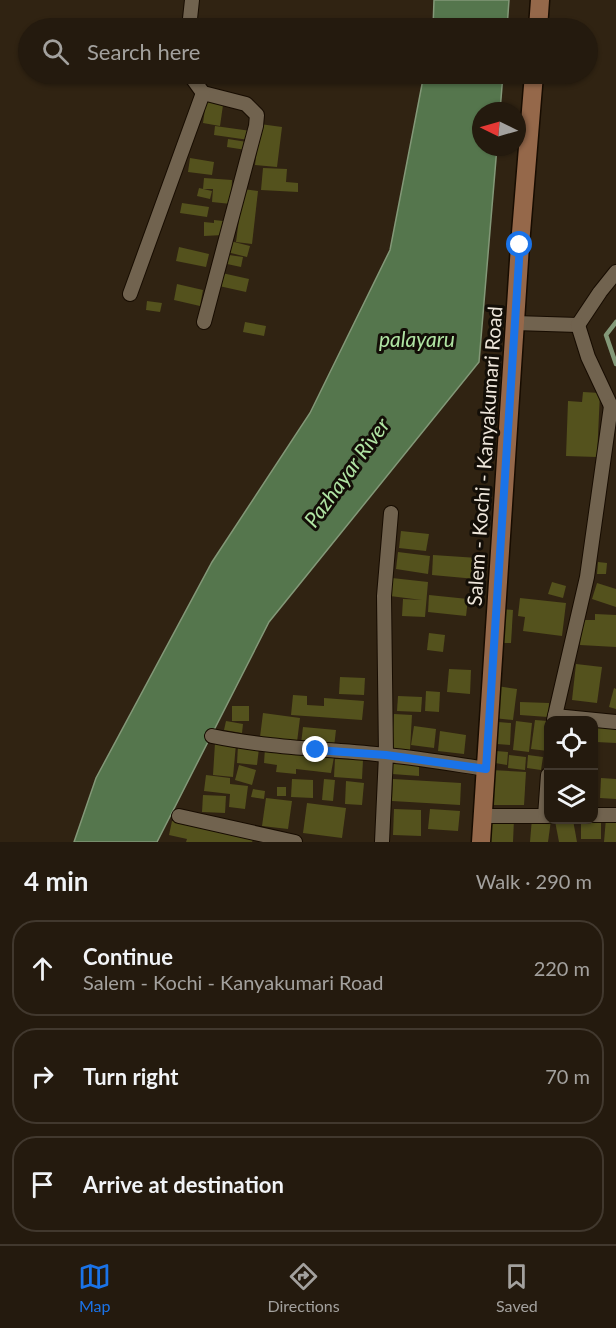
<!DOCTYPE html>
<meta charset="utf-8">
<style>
body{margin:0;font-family:Lato,sans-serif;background:#2c2317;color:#f1f3f6}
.controls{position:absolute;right:18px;bottom:18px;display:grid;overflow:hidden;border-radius:12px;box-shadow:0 2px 4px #0004}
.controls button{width:54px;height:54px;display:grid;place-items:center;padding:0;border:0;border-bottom:2px solid #41382e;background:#241a0e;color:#f1f3f6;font:30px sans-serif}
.compass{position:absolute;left:472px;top:102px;width:54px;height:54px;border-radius:50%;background:#241a0e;box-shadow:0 2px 4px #0004;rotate:275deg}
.stop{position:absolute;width:18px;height:18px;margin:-14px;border:4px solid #1a73e8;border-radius:50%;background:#fff}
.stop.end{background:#1a73e8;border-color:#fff;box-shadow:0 2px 6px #0008}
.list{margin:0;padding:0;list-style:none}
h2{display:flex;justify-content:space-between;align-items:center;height:78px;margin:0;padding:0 24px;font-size:26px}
h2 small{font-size:20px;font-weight:400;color:#a3a19e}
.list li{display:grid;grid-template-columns:39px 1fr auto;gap:18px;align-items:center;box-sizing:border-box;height:96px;margin:0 12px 12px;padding:0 12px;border:2px solid #41382e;border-radius:24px}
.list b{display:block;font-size:22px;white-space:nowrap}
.list p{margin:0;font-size:20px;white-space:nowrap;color:#a3a19e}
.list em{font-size:20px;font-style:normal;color:#a3a19e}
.icon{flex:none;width:33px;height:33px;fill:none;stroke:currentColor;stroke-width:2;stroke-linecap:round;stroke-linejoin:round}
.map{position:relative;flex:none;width:616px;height:842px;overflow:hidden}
.search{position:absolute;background:#241a0e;box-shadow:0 2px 4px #0004;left:18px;right:18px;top:18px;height:66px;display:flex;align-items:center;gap:15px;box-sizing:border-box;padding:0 21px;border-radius:33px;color:#a3a19e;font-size:22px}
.sheet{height:402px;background:#241a0e}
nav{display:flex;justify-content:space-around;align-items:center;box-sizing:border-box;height:84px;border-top:2px solid #41382e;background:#241a0e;font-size:16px;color:#a3a19e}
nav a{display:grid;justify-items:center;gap:3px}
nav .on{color:#1a73e8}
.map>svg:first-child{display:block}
.water{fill:#55764d;stroke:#839878;stroke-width:1.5}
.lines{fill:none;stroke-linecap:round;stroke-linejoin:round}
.stream{stroke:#839878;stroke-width:4.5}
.building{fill:#54521d}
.street-casing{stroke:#170c00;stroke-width:16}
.secondary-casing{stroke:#170c00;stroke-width:21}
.street{stroke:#71634f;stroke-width:14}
.secondary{stroke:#95684a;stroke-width:18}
.route{stroke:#1a73e8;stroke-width:8}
.labels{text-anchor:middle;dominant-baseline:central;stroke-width:6;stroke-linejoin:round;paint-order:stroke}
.street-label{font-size:20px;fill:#eee6db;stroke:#130e07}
.water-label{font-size:21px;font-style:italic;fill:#b0e4a3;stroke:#130e07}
</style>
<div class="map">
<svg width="616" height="842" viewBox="0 0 616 842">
<rect width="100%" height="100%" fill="#302312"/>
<g class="water">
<path d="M434 0H509L507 28H433Z"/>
<path d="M424 74H503L500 111H481V147H497L479 362 269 622 157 842H74L96 778 212 562 310 413 390 250Z"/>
</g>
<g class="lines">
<path class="stream" d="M616 322 606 335 616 364"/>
</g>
<g class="building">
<path d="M207 95 224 98 220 126 203 123Z"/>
<path d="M260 124 282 127 277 167 255 165Z"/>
<path d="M215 126 251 131 249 140 214 135Z"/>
<path d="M228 139 247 142 246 150 227 147Z"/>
<path d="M190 158 214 162 212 175 188 172Z"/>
<path d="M263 168 287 169 286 182 298 183V192L261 190Z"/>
<path d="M204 178 232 180 231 204 212 202 213 189H203Z"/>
<path d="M199 188 212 191 210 199 197 196Z"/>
<path d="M243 189 258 191 252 244 236 242Z"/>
<path d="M182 203 209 207 207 217 180 213Z"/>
<path d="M214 220 223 221V235L204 236V222L214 223Z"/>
<path d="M230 241 250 246 247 257 227 252Z"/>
<path d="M179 247 209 254 206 267 176 261Z"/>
<path d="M229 255 243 257 241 267 227 264Z"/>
<path d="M222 273 249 279 246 292 219 286Z"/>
<path d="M177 284 203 290 200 306 174 300Z"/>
<path d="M147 301 162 303 160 312 146 310Z"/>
<path d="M245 322 266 326 264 336 243 332Z"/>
<path d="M583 392 600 393 597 457 566 456 568 401 582 402Z"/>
<path d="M401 531 429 534 426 551 399 548Z"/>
<path d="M398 552 430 556 428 574 396 569Z"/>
<path d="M433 555 478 558 476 579 432 575Z"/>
<path d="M598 562 607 563 606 574H597Z"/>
<path d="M392 578 428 582 425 617 402 616 403 599 422 600 390 596Z"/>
<path d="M552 582 566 586 563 598 548 594Z"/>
<path d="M597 583 616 589V607L592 599Z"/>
<path d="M429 595 468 599 466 616 428 612Z"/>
<path d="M520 598 566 603 562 636 523 631 525 617 518 616Z"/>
<path d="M501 609 513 610 511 643H499Z"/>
<path d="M595 614 616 615V647L580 645 582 620H595Z"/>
<path d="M429 633 445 635 443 652 427 650Z"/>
<path d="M576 664 602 667 597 703 572 700Z"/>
<path d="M449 669 471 670 470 694 447 692Z"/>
<path d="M340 677 365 678 364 695 339 694Z"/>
<path d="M497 686 517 689 513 720 493 718Z"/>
<path d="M614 688 616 689V709L609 707Z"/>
<path d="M426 691 440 692 439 712 425 711Z"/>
<path d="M293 695 307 696V705L324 706V698L364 701 362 720 291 715Z"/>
<path d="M398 696 422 697 421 712 397 711Z"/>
<path d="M520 702 549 703 548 717 520 715Z"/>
<rect x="232" y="706" width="17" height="15"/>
<path d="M263 713 300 718 297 742 260 737Z"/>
<path d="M394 714 412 715 410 750 392 749Z"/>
<path d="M535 720 548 721V751L531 749Z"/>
<path d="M226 721 243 724 242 733 224 730Z"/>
<path d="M516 721 532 723 529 752 513 750Z"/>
<path d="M498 722 511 723 510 745 497 744Z"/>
<path d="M597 725 616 726V743L596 742Z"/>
<path d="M414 726 436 729 434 748 411 745Z"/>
<path d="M303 727 336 730 334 747 301 744Z"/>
<path d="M440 731 466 735 464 754 438 751Z"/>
<path d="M215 743 236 744 233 777 213 775Z"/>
<path d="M238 746 259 748 257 765 237 763Z"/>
<path d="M265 748 334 757 331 773 296 769V774L276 772 277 765 264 763Z"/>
<path d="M496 751 508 752 507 765 495 763Z"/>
<path d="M509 755 526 757 525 770 508 768Z"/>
<path d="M528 755 543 757 541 770 527 768Z"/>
<path d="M335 759 363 760 362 779 334 777Z"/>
<path d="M393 760 419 761V776L392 774Z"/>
<path d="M239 765 256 770 252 785 235 780Z"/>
<path d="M491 770 526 772 524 805H488Z"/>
<path d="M206 775 230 778V784L248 786 245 809 229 807 230 794 204 791Z"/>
<path d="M601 778 616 779V799L600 798Z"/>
<path d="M292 779 313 780V798L291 797Z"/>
<path d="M324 779 335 780 333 801 322 800Z"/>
<path d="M393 779 461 783 460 805 392 801Z"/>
<path d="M346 781 364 783 362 805 345 804Z"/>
<rect x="277" y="787" width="9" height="9"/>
<path d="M253 789 265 791 264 799 251 797Z"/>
<path d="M203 795 226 796 225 813 202 812Z"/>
<path d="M266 798 292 801 288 829 262 826Z"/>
<path d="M307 803 346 808 342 838 303 833Z"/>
<path d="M394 809 421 810V836L393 835Z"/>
<path d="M430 809 460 811 458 831 428 829Z"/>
<path d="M601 816V839H581V820H594Z"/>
<path d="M489 818 514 819 513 842H488Z"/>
<path d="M532 818 551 820 548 842H530Z"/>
<path d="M606 818 616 819V842H604Z"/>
<path d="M563 820H573L577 842H559L555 821Z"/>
<path d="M172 821 253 840 252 842H186L187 839 169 835Z"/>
</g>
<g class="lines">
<g class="street-casing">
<g id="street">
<path d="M189 28 192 0"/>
<path d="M192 74 193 79 203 93 246 104 257 115 256 126 204 322"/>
<path d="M130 294 203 93"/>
<path d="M515 323 578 325 600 292 616 272"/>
<path d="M578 325 588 357 611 406 616 407"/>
<path d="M555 716 616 722"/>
<path d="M554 720 587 577 611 406"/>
<path d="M212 736C270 748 328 749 386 755 419 758 453 764 486 769"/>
<path d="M594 815H616"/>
<path d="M179 816 295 842"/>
<path d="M483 816H548"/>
<path d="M545 816 548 775"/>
<path d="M382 842 386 755 384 596 391 513"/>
</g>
</g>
<g class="secondary-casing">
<g id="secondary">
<path d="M538 28 540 0"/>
<path d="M481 842 520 245 534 74"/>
</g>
</g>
<use href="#street" class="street"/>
<use href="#secondary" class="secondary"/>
</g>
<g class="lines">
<path class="route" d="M316 750 386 755 486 769 520 245"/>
</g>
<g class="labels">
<g class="street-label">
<text transform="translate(484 456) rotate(-86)">Salem - Kochi - Kanyakumari Road</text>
</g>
<g class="water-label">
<text x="417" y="338">palayaru</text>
<text transform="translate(346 472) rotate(-54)">Pazhayar River</text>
</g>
</g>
</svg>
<div class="controls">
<button><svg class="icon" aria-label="locate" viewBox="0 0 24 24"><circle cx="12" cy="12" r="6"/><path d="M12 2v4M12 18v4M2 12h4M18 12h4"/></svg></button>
<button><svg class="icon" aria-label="layers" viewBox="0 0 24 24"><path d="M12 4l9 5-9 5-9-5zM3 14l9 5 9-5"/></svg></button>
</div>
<svg class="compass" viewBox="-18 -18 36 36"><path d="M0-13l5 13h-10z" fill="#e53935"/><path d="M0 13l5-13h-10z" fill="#a3a19e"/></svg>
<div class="stop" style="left:520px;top:245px"></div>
<div class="stop end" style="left:316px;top:750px"></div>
<div class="search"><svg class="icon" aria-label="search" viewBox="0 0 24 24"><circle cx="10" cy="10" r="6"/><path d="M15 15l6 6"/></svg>Search here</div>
</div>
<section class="sheet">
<h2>4 min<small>Walk · 290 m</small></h2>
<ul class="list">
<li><svg class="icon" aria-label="ahead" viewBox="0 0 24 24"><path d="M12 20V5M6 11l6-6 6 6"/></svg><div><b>Continue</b><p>Salem - Kochi - Kanyakumari Road</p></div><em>220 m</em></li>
<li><svg class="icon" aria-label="right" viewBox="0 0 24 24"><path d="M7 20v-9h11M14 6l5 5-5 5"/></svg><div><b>Turn right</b></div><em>70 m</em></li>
<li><svg class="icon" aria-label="arrive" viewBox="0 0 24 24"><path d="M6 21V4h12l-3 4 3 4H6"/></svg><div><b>Arrive at destination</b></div></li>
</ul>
</section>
<nav>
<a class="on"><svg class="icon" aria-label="map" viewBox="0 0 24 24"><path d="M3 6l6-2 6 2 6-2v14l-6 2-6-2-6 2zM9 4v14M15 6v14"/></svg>Map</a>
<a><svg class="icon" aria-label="directions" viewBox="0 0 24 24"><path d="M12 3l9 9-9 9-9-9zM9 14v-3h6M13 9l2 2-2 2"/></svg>Directions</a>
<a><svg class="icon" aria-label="saved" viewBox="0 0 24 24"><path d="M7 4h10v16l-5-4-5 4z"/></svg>Saved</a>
</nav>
